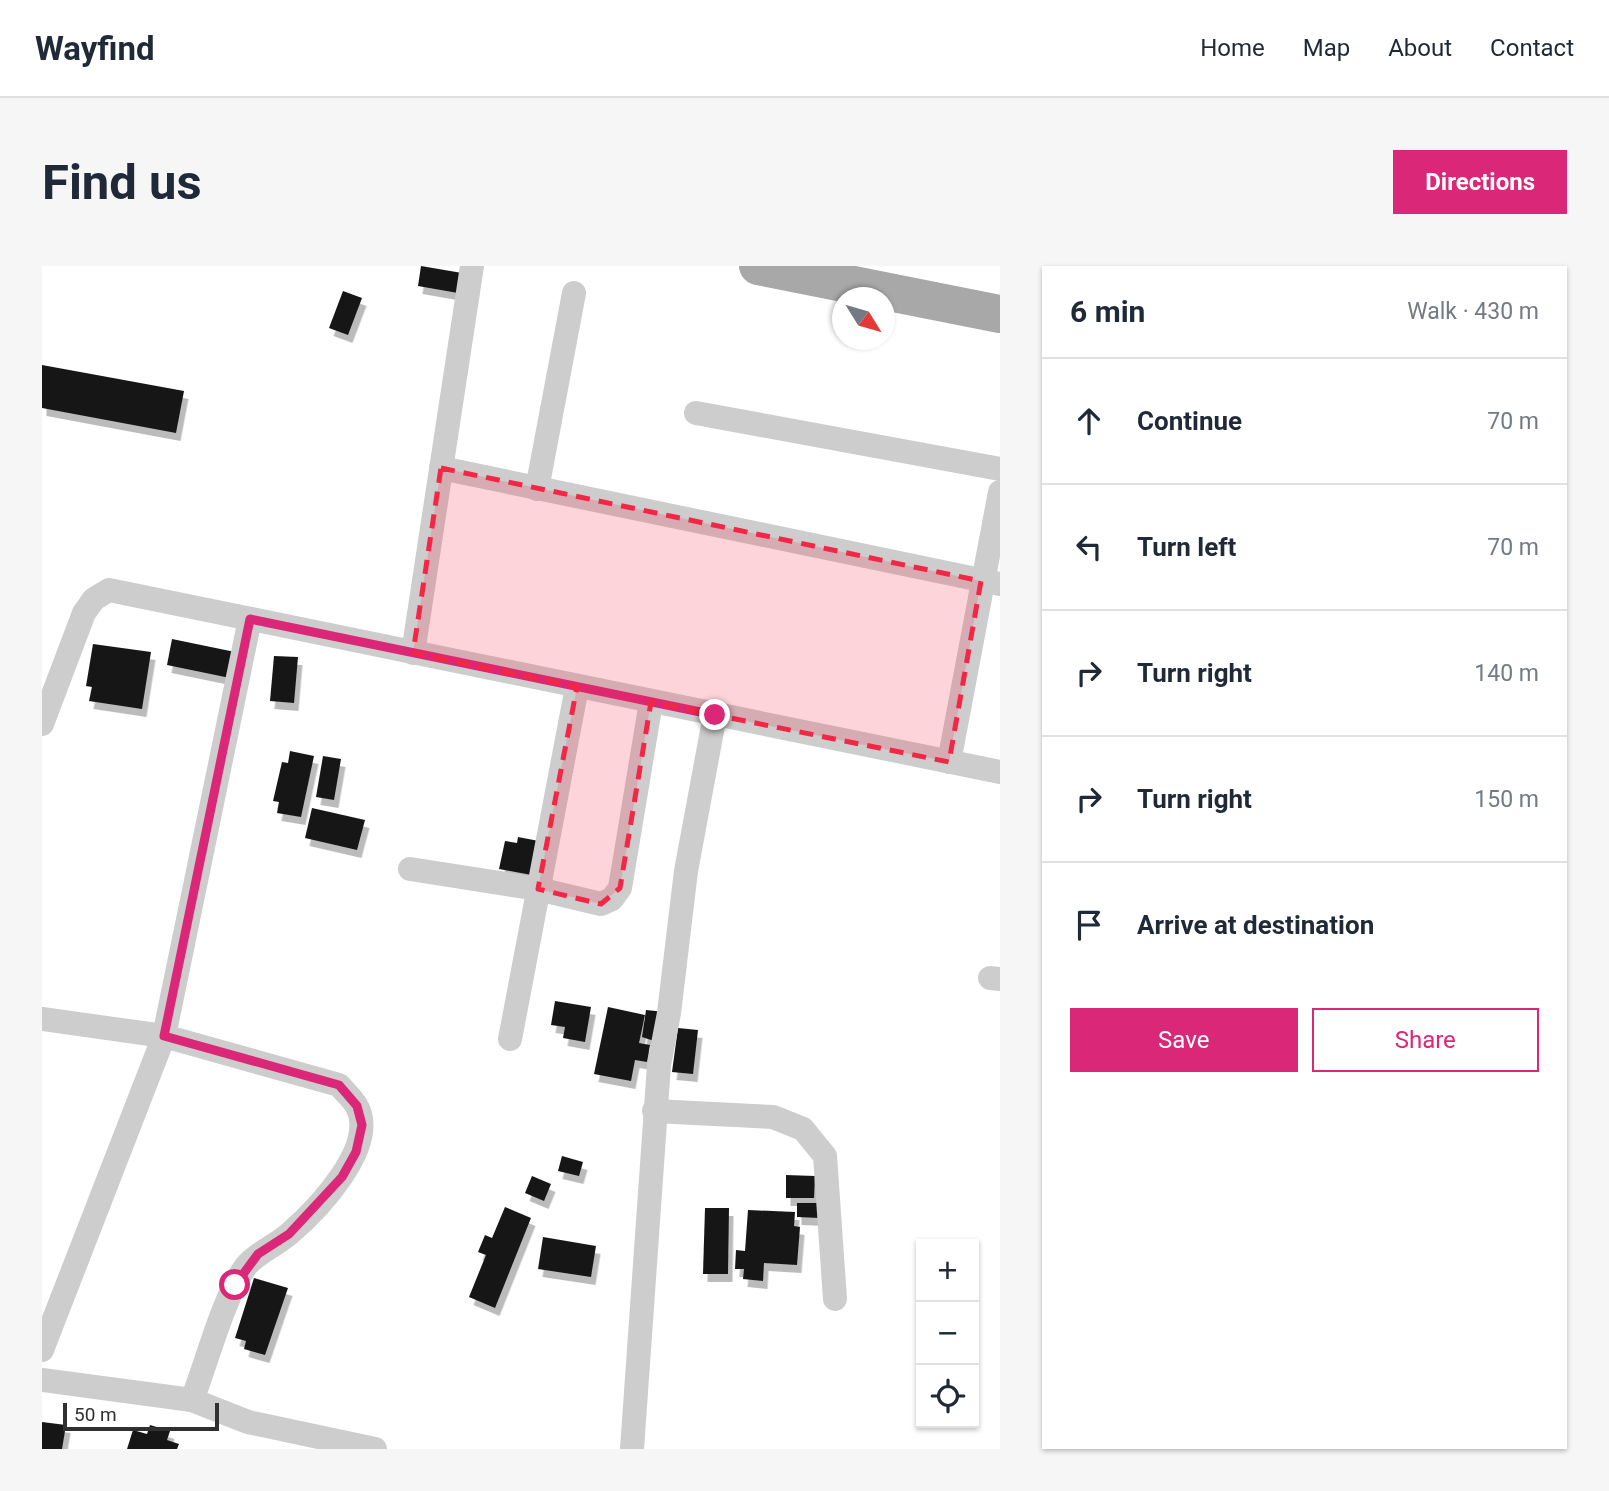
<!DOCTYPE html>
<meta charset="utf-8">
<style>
body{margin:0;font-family:Roboto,sans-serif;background:#f6f6f7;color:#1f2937}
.controls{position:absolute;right:21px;bottom:21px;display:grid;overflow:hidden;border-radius:0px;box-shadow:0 2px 5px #0004}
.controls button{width:63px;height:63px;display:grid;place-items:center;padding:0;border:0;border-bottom:2px solid #e0e1e3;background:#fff;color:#1f2937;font:35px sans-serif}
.compass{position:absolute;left:790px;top:21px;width:63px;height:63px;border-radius:50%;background:#fff;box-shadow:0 2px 5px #0004;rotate:127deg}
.scale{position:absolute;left:21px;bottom:18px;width:156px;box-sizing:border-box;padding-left:7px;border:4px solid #303030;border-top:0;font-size:19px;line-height:24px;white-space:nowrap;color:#303030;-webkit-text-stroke:5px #fff;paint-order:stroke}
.stop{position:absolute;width:21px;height:21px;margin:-16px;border:5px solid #db2777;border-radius:50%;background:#fff}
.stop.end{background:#db2777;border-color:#fff;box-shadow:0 2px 7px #0008}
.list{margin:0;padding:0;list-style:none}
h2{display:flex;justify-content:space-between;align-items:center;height:91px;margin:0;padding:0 28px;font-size:30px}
h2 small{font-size:23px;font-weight:400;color:#747a83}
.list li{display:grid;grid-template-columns:46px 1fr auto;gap:21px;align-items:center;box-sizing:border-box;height:126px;padding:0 28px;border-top:2px solid #e0e1e3}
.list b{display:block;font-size:26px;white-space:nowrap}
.list em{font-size:23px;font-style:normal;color:#747a83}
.actions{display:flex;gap:14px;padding:21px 28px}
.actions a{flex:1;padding:16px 0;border:2px solid #db2777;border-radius:0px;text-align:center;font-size:24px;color:#db2777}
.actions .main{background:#db2777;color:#fff}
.icon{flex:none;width:38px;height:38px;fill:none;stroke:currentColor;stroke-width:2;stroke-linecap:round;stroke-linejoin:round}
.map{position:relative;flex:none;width:958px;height:1183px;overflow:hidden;border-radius:0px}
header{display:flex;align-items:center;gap:42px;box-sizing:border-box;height:98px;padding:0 35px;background:#fff;border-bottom:2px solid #e0e1e3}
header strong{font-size:33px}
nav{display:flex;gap:38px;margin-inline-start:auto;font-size:24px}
.intro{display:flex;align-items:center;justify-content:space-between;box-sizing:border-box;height:168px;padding:0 42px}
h1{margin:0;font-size:49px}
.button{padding:18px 32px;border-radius:0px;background:#db2777;color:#fff;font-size:24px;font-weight:700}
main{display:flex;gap:42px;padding:0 42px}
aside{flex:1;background:#fff;border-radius:0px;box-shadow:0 2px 5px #0004}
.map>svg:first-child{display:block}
.building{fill:#171717;filter:url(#shadow)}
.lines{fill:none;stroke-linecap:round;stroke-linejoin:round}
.minor{stroke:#cdcdcd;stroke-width:24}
.primary{stroke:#a8a8a8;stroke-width:38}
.route{stroke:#db2777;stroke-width:9}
.marked{fill:#f12745;fill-opacity:0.2;stroke:#f12745;stroke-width:5;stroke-dasharray:14 9;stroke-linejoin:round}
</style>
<header>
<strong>Wayfind</strong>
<nav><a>Home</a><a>Map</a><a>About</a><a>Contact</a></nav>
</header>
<div class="intro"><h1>Find us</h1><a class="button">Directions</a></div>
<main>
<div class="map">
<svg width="958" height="1183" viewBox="0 0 958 1183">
<defs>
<filter id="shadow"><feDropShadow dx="4.5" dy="8" stdDeviation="0" flood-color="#0004"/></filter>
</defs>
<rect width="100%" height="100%" fill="#fff"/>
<g class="building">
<path d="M379 0 420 7 416 27 376 20Z"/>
<path d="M301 25 320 32 306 69 287 62Z"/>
<path d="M0 99 142 125 134 167 0 142Z"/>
<path d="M130 373 193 386 188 412 125 399Z"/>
<path d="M51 378 109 386 100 443 47 435 50 421 44 420Z"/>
<path d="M232 390 256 391 252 437 228 435Z"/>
<path d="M248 485 272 490 259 551 235 547 237 536 231 535 240 496 246 497Z"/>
<path d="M281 490 299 493 292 534 274 531Z"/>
<path d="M270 542 323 554 315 584 263 572Z"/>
<path d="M476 571 502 576 495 610 457 603 463 575 475 577Z"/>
<path d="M513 735 549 741 543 776 521 772 523 761 509 759Z"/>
<path d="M566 741 603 749 597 777 608 779 605 796 593 794 589 815 552 808Z"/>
<path d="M604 744 623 746 618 777 600 771Z"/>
<path d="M636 762 656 764 651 808 630 806Z"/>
<path d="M520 890 541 896 537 910 516 905Z"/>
<path d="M744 909 773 910 772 932H744Z"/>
<path d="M490 910 509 918 502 935 483 927Z"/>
<path d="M755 937H779L778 952 755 951Z"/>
<path d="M463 941 489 952 453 1042 427 1031 444 989 436 986 443 969 450 972Z"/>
<path d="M663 942H687L686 1008H661Z"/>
<path d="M706 944 753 946 752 960 758 961 755 999 722 997 721 1015 701 1013 702 1003H693L694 984 703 985Z"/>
<path d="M501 971 554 980 549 1011 496 1003Z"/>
<path d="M212 1012 246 1022 223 1089 202 1083 204 1075 193 1072Z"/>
<path d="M0 1156 24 1159 20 1183H0Z"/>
<path d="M108 1159 128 1165 125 1174 137 1178 135 1183H85L91 1164 105 1168Z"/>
</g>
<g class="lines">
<g class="minor">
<path d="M654 147 958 203"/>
<path d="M399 202 958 318"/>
<path d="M495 223 532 27"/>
<path d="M371 387 430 0"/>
<path d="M0 458 42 347 52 333 67 324 958 506"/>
<path d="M907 496 958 226"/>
<path d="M368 603 496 623 559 638 570 633 578 622 609 436"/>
<path d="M948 712 958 713"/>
<path d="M0 753 122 770 297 819C302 825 310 832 314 839 338 879 275 944 247 968 233 980 216 986 204 1000 181 1032 165 1096 150 1134"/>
<path d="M468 773 535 421"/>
<path d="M612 845 731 851 761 863 783 890 793 1033"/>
<path d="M0 1084 122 770 208 353"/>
<path d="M0 1114 150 1134 206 1156 333 1183"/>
<path d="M590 1183 617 799 627 747 644 605 673 449"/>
</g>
<path class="primary" d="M716 0 958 48"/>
</g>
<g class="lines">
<path class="route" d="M193 1019 216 988 247 968 300 911 314 886 320 859 315 840 297 819 122 770 208 353 673 449"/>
</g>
<path class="marked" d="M399 202 939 315 907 496 609 436 578 622 559 638 496 623 535 421 371 387Z"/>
</svg>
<div class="controls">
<button>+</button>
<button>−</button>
<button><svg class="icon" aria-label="locate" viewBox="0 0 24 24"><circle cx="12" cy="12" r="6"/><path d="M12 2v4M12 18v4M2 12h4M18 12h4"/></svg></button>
</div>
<svg class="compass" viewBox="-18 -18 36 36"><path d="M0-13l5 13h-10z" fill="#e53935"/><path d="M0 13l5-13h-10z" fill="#747a83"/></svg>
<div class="scale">50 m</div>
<div class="stop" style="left:193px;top:1019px"></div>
<div class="stop end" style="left:673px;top:449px"></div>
</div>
<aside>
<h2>6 min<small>Walk · 430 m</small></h2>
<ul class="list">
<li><svg class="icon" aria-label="ahead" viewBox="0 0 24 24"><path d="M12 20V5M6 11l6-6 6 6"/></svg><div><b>Continue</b></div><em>70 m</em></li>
<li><svg class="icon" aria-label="left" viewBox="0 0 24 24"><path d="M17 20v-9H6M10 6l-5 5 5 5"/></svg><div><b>Turn left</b></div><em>70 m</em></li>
<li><svg class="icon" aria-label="right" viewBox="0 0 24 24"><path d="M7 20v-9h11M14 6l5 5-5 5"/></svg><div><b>Turn right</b></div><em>140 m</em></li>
<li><svg class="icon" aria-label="right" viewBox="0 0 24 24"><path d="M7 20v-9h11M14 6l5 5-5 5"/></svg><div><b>Turn right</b></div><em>150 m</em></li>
<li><svg class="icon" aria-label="arrive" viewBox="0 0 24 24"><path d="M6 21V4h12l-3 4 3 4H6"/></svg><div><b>Arrive at destination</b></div></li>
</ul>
<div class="actions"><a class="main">Save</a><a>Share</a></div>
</aside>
</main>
